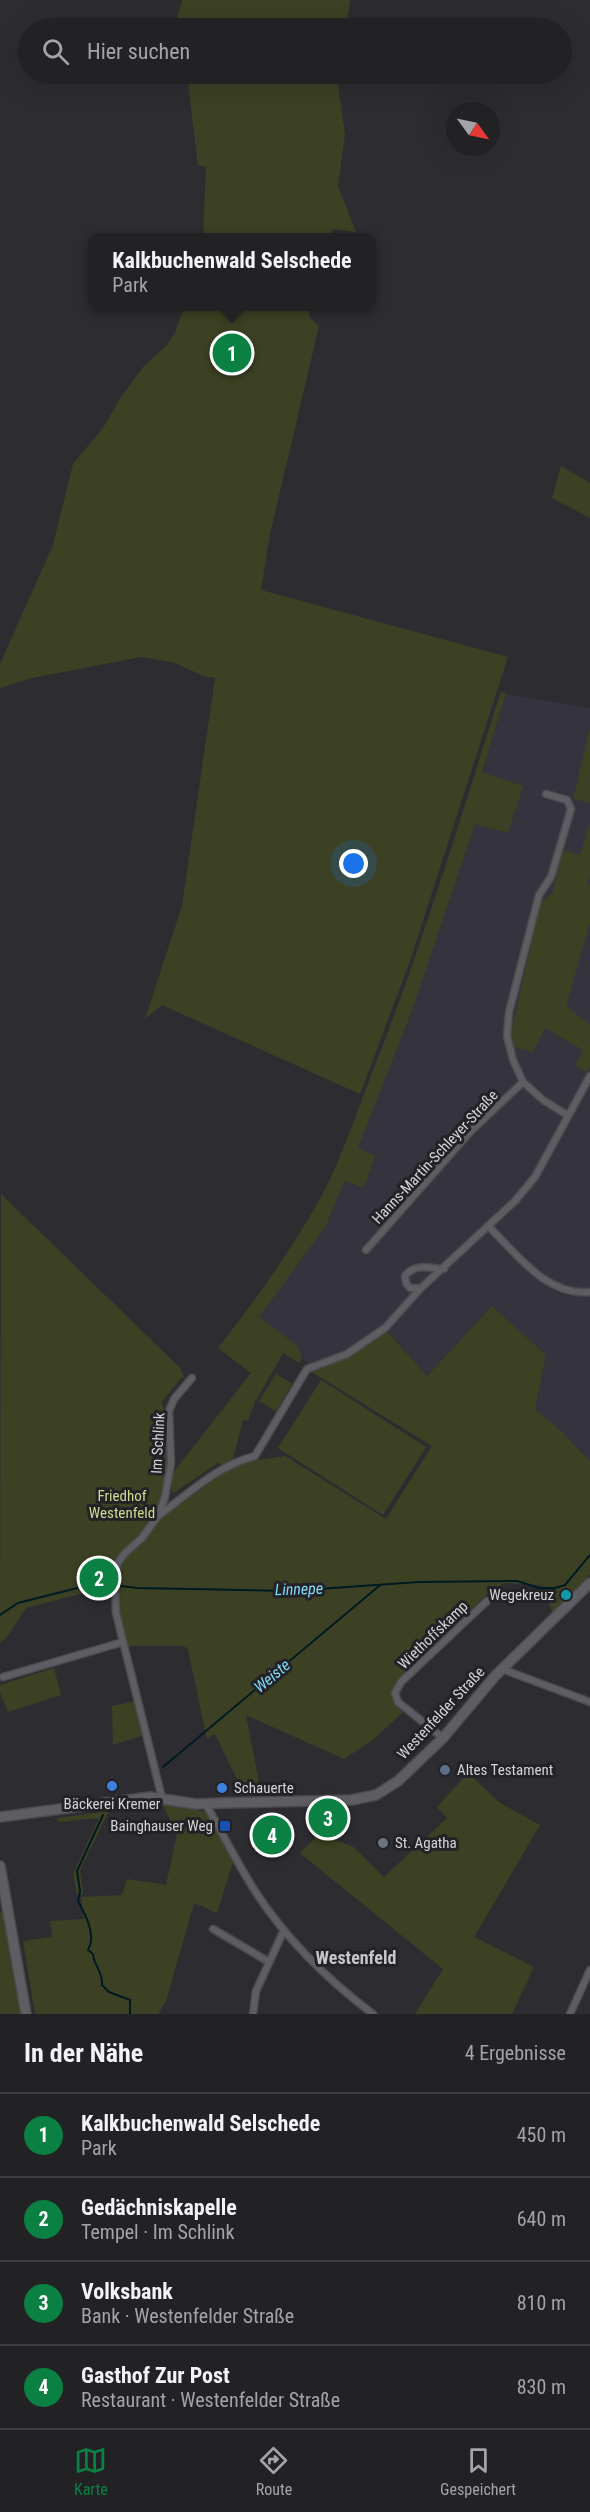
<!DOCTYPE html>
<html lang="de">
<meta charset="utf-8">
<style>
body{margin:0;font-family:"Roboto Condensed",sans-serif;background:#2a2a2d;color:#f1f3f6}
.compass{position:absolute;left:446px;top:102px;width:54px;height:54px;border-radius:50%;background:#222225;box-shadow:0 6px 24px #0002;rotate:123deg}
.you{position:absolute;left:354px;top:864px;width:21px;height:21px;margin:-15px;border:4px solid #fff;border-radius:50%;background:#1a73e8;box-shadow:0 0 0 9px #1a73e833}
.badge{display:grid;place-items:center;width:39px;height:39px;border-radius:50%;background:#0b8043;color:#fff;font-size:20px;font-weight:700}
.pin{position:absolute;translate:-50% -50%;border:3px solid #fff;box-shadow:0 2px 6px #0006}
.popup{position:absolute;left:88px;top:233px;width:288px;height:78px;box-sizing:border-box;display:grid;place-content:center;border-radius:12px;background:#222225;filter:drop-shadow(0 2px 4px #0005);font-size:20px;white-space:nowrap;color:#a2a4a7}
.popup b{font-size:22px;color:#f1f3f6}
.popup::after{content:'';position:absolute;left:50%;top:100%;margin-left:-12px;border:12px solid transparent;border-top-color:#222225}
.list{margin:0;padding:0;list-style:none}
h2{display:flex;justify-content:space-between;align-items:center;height:78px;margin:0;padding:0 24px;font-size:26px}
h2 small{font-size:20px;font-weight:400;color:#a2a4a7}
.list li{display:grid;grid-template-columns:39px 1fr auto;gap:18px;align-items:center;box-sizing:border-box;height:84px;padding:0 24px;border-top:2px solid #3f3f42}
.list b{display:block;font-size:22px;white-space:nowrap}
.list p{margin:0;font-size:20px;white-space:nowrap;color:#a2a4a7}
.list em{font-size:20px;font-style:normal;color:#a2a4a7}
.icon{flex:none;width:33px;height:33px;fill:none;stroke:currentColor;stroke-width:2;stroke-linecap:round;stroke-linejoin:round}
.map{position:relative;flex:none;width:590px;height:2014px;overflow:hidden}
.search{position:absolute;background:#222225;box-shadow:0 6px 24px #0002;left:18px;right:18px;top:18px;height:66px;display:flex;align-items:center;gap:15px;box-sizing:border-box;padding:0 21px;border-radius:33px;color:#a2a4a7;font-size:22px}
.sheet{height:414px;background:#222225}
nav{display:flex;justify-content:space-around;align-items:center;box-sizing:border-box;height:84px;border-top:2px solid #3f3f42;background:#222225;font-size:16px;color:#a2a4a7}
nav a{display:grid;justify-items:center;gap:3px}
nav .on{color:#0b8043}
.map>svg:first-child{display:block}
.built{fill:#35343e}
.green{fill:#3d4123}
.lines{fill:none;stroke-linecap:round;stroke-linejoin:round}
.stream{stroke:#001a23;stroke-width:2}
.minor-casing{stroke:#4b4a4e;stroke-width:9}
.secondary-casing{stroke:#4b4a4e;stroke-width:12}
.minor{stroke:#5e5d62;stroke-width:6}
.secondary{stroke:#5e5d62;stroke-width:9}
.culture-dot{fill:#0f9aa8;stroke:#232327;stroke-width:2}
.service-dot{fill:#5c6f8a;stroke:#232327;stroke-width:2}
.shop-dot{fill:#3f7fe0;stroke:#232327;stroke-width:2}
.transit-dot{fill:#1a4fb4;stroke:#232327;stroke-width:2}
.worship-dot{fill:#6b7280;stroke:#232327;stroke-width:2}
.labels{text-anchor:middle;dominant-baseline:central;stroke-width:6;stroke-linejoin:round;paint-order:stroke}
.street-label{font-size:15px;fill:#d4d3d6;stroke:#232327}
.park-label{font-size:15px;fill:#d0da90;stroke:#232327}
.poi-label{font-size:15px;fill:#d4d3d6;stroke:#232327;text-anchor:start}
.water-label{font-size:16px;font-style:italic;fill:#80d9f7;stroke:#232327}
.quarter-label{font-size:18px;font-weight:bold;fill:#c6c5ca;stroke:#232327}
</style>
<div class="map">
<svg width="590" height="2014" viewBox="0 0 590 2014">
<rect width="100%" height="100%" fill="#2d2d31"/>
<path class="built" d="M506 694 590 708V1461L559 1429 535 1409 546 1355 492 1306 427 1376 387 1330 348 1351 309 1363 302 1359 297 1346 258 1317 326 1226 344 1181 363 1188 358 1148 413 1008 475 823 508 833 482 773Z"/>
<g class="green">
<path d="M182 0H350L346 28H179L177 18Z"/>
<path d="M187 74H340L338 85 345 134 338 186 356 232 333 229 331 238 203 237 206 167 198 165Z"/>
<path d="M184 307H308L310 318 319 326 270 534 261 590 508 657 409 964 360 1094 162 1005 145 1019 182 906 215 678 203 676 176 663 141 657 32 678 0 688V664L53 545 73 464 103 428 121 397 143 367 167 345 175 333Z"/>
<path d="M561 466 590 483V518L552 498Z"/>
<path d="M501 691 506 694 482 772 523 786 508 833 475 824 413 1008 358 1148 375 1156 364 1188 344 1181 326 1226 259 1317 298 1346 302 1359 299 1363 283 1353 255 1402 248 1421 243 1420 233 1459 222 1467 219 1462 172 1494V1474L251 1373 218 1348C256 1300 292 1249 322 1195 342 1157 356 1114 372 1073 422 948 460 819 501 691Z"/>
<path d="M590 727V803L573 799Z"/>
<path d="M590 823V875L588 884 590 886V922L566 1006 590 1025V1067L587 1073 575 1065 583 1050 545 1028 533 1052 514 1047 511 1033 541 902 552 894 563 850 580 855Z"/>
<path d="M1 1194 180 1368 186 1381 182 1377 161 1403 164 1407 170 1453 164 1493 150 1524 116 1563 112 1591 107 1587 26 1608 6 1638 0 1643Z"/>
<path d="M492 1306 546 1355 535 1409 559 1429 590 1461V1574L553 1613 542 1586 548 1581 542 1585 504 1583 486 1595 395 1683C389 1697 392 1702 403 1712L374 1739 344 1759 246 1715 262 1798H246L215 1734 207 1739 188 1650 184 1646H127L116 1592 117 1577 127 1556 148 1535 157 1521 237 1463 285 1456 386 1519 432 1446 310 1371 330 1363 386 1330 427 1376Z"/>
<path d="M276 1374 292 1384 276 1411 259 1401Z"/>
<path d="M321 1380 426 1447 383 1515 278 1448Z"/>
<path d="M54 1668 61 1695 8 1712 0 1692V1685Z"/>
<path d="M135 1701 144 1735 113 1745 112 1706Z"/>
<path d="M468 1773 500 1803 540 1825 474 1937 534 1967 512 2014H415L443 1969 300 1853 319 1834 352 1846 384 1877 447 1818 437 1807Z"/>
<path d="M162 1803 205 1812 234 1859 217 1913 194 1903 166 2001 158 2014H35L23 1941 52 1937 50 1921 84 1919 81 1897 122 1895 127 1879 166 1885 177 1834Z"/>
<path d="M109 1811 80 1870 83 1894 77 1896 73 1874 99 1818 58 1822V1818Z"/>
<path d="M0 1912H3L21 2014H0Z"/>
</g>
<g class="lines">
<g class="stream">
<path d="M0 1615 18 1603 97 1583 137 1588 289 1591 419 1582 517 1581 539 1588H555L565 1585 590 1555"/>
<path d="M163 1767 379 1586"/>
<path d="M103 1815 77 1871 80 1891 78 1901C85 1914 97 1935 88 1950L93 1954C94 1967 103 1970 102 1985L109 1992 130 2000V2014"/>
</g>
<g class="minor-casing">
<g id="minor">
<path d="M546 794 567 800 571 809 551 877 539 895 509 1012 507 1036 513 1060 523 1082 543 1100 567 1115"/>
<path d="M489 1227C518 1255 546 1296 590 1292"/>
<path d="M366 1250 471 1131 523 1082"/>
<path d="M421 1288H410L406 1283 405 1276C415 1263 428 1268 444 1269"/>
<path d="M158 1516C188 1494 218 1465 255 1456L307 1369 347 1354 385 1328 421 1288 515 1201 535 1177 590 1076"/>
<path d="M502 1669 590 1702"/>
<path d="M3 1677 123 1642"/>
<path d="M443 1738 398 1702 395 1693 401 1682 487 1601"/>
<path d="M162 1798 116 1613 115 1577 118 1563 125 1553 142 1538 158 1516 165 1497 171 1463 169 1411 174 1399 192 1378"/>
<path d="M205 1803C222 1832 237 1863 255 1891 286 1939 328 1980 373 2014"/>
<path d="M213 1929 269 1962"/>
<path d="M253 2014 256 1991 284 1930"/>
<path d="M570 2014 590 1970"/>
</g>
</g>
<g class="secondary-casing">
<g id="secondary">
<path d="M0 1817 150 1797 196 1804 223 1803 351 1800 376 1795 398 1781 443 1738 495 1676 590 1583"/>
<path d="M0 1866 26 2014"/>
</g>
</g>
<use href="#minor" class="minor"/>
<use href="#secondary" class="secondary"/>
</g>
<circle class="culture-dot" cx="566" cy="1595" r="6"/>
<circle class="service-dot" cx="445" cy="1770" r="6"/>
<g class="shop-dot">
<circle cx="112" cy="1786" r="6"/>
<circle cx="222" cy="1788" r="6"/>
</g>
<rect class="transit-dot" x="219" y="1820" width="12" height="12" rx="3"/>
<circle class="worship-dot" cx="383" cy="1843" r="6"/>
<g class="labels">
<g class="street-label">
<text transform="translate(435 1157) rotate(-47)">Hanns-Martin-Schleyer-Straße</text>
<text transform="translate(158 1443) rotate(-87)">Im Schlink</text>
<text transform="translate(433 1635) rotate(-44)">Wiethoffskamp</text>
<text transform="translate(441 1713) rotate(-47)">Westenfelder Straße</text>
</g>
<g class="park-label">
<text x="122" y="1496">Friedhof<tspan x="122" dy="17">Westenfeld</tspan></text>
</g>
<g class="poi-label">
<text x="554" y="1595" text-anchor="end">Wegekreuz</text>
<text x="457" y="1770">Altes Testament</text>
<text x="234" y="1788">Schauerte</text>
<text x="112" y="1804" text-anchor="middle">Bäckerei Kremer</text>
<text x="213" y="1826" text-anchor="end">Bainghauser Weg</text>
<text x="395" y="1843">St. Agatha</text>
</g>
<g class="water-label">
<text transform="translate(299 1589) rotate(-2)">Linnepe</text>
<text transform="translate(272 1676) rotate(-40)">Weiste</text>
</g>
<g class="quarter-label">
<text x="356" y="1957">Westenfeld</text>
</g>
</g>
</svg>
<svg class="compass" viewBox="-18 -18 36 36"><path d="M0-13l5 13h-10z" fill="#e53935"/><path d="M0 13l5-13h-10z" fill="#a2a4a7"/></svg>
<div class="you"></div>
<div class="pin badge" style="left:232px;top:353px">1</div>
<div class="popup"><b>Kalkbuchenwald Selschede</b>Park</div>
<div class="pin badge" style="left:99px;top:1578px">2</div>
<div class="pin badge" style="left:328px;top:1818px">3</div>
<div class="pin badge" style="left:272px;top:1835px">4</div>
<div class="search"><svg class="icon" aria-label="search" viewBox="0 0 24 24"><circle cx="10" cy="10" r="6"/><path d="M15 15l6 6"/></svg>Hier suchen</div>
</div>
<section class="sheet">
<h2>In der Nähe<small>4 Ergebnisse</small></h2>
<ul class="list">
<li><span class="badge">1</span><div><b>Kalkbuchenwald Selschede</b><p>Park</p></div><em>450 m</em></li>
<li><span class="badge">2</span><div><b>Gedächniskapelle</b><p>Tempel · Im Schlink</p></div><em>640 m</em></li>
<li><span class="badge">3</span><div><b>Volksbank</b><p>Bank · Westenfelder Straße</p></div><em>810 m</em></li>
<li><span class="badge">4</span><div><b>Gasthof Zur Post</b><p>Restaurant · Westenfelder Straße</p></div><em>830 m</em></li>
</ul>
</section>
<nav>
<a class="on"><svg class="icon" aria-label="map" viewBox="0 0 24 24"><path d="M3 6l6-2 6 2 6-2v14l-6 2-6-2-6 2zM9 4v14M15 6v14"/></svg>Karte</a>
<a><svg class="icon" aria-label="directions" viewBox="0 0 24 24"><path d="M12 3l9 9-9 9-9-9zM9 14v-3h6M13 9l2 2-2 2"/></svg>Route</a>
<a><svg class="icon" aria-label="saved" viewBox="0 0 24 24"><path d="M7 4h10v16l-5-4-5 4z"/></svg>Gespeichert</a>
</nav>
